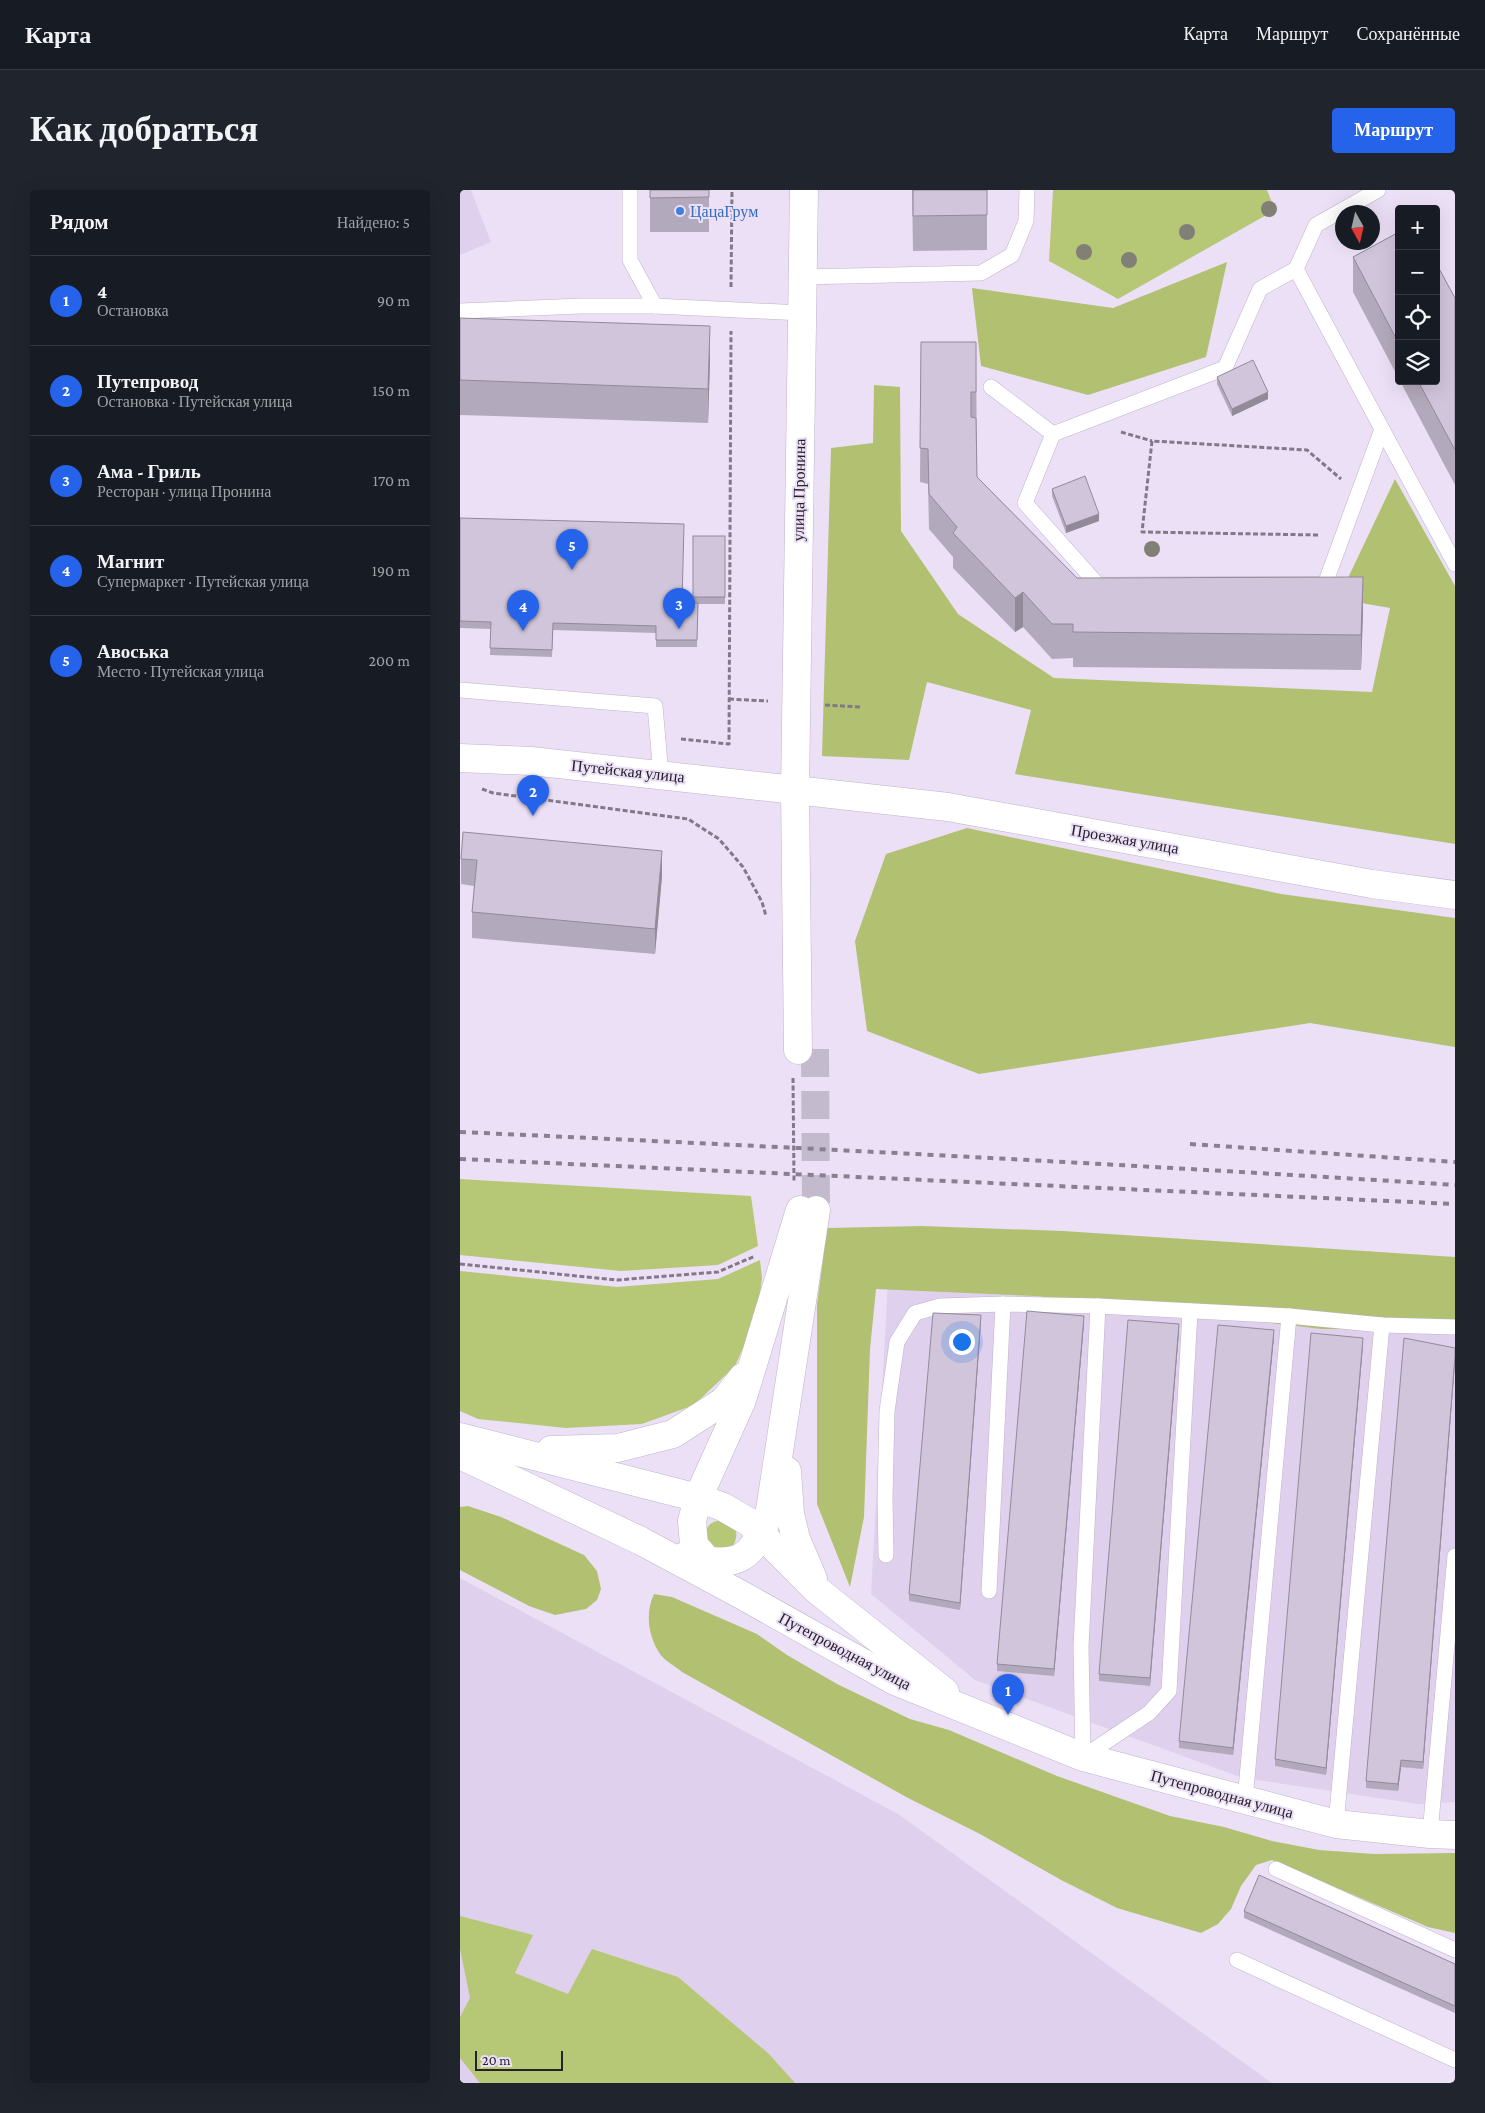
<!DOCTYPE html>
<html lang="ru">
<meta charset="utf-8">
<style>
body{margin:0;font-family:"Crimson Pro",serif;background:#20242c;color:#f1f3f6}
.controls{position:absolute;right:15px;top:15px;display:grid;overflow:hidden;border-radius:5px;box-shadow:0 5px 20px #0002}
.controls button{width:45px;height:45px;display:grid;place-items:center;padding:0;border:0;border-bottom:1px solid #363941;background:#171b24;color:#f1f3f6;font:25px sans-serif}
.compass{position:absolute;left:875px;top:15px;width:45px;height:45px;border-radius:50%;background:#171b24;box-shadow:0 5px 20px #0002;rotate:172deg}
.scale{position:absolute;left:15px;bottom:12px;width:88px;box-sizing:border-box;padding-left:5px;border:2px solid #26222a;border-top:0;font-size:14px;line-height:18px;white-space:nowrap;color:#26222a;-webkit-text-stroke:4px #ece0f7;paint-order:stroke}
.you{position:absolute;left:501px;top:1151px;width:18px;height:18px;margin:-12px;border:4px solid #fff;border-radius:50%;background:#1a73e8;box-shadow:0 0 0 8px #1a73e833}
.badge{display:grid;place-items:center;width:32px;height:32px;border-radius:50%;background:#2563eb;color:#fff;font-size:16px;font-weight:700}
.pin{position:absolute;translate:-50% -41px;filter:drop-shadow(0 1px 2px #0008)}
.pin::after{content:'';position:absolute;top:26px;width:18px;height:15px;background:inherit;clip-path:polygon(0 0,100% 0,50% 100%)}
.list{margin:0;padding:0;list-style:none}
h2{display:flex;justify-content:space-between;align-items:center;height:65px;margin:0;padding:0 20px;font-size:21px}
h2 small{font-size:16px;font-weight:400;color:#9ea1a6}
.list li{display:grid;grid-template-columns:32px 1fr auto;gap:15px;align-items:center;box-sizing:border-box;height:90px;padding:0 20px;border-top:1px solid #363941}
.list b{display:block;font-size:19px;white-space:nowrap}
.list p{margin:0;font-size:16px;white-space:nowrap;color:#9ea1a6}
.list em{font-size:16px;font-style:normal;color:#9ea1a6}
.icon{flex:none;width:28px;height:28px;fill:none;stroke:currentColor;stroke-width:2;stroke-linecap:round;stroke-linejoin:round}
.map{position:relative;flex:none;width:995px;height:1893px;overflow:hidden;border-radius:5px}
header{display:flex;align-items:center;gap:30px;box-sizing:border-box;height:70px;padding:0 25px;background:#171b24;border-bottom:1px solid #363941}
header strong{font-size:24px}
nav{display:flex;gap:28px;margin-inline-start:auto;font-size:18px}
.intro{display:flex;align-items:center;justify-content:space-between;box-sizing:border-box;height:120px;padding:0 30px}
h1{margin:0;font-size:35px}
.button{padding:12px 22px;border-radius:5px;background:#2563eb;color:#fff;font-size:18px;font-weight:700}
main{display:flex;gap:30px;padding:0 30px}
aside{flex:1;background:#171b24;border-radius:5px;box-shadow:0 5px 20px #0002}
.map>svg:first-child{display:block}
.built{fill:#dfd1ee}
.green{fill:#b6c776}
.forest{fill:#b1c171}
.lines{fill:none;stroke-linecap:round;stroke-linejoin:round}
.secondary-tunnel{stroke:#c4bace;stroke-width:28;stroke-dasharray:28 14;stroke-linecap:butt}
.service-casing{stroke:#beb3c9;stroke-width:16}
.minor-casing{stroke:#beb3c9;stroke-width:29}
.secondary-casing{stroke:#beb3c9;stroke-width:29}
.path{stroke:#817988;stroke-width:3;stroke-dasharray:5 2.5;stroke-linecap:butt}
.service{stroke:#fff;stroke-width:15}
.minor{stroke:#fff;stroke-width:28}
.secondary{stroke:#fff;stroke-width:28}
.rail{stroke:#88808f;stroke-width:4;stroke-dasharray:6 6;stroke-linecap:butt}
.tree{fill:#817f76}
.wall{fill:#b3a9bc}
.shaded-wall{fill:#928a99}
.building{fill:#d0c5db;stroke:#928a99}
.shop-dot{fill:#3f7fe0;stroke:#ece0f7;stroke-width:2}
.labels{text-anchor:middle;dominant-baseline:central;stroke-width:4;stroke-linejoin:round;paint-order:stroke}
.shop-label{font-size:16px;fill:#366cbe;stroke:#ece0f7;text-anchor:start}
.street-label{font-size:16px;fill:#26222a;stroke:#ece0f7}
</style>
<header>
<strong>Карта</strong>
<nav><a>Карта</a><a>Маршрут</a><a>Сохранённые</a></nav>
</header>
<div class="intro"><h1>Как добраться</h1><a class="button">Маршрут</a></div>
<main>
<aside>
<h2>Рядом<small>Найдено: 5</small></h2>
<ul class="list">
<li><span class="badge">1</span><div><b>4</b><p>Остановка</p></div><em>90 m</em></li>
<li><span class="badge">2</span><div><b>Путепровод</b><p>Остановка · Путейская улица</p></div><em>150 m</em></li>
<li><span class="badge">3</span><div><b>Ама - Гриль</b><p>Ресторан · улица Пронина</p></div><em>170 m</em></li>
<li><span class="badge">4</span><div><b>Магнит</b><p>Супермаркет · Путейская улица</p></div><em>190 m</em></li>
<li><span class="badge">5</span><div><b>Авоська</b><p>Место · Путейская улица</p></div><em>200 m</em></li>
</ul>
</aside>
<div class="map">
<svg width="995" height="1893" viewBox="0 0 995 1893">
<rect width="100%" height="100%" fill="#ece0f7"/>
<g class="built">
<path d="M0 0H11L31 52 0 65Z"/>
<path d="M428 1090 861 1139 995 1140V1612L958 1614 783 1588 515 1490 411 1404Z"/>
<path d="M0 1388 438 1624 812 1893H0Z"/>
</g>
<g class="green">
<path d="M593 0H807L815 20 658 109 589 71Z"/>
<path d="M0 989 291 1006 298 1056 258 1075 161 1081 0 1065Z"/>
<path d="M300 1070 302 1088 297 1127 275 1176 234 1215 182 1234 106 1238 18 1229 0 1221V1081L157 1097 258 1089Z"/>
<path d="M263 1330C278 1337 280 1345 271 1359L253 1361 244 1346C247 1335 251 1331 263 1330Z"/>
<path d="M0 1726 73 1745 55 1783 108 1804 132 1759 218 1787 309 1864 335 1893H20L0 1868V1827L10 1808 0 1759Z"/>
</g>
<g class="forest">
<path d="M767 72 746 167 628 205 521 176 512 98 653 118Z"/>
<path d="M414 195 440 197 441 341 498 424 594 488 912 502 930 418 878 409 935 289 995 396V654L555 584 571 520 467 492 449 570 362 566 371 258 413 253Z"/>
<path d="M507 638 821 704 995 728V857L850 833 519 884 407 841 395 751 426 664Z"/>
<path d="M461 1036 603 1041 995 1067V1140L861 1139 575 1106 416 1099 410 1159 404 1327 390 1397 357 1314V1115L367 1038Z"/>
<path d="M8 1316 41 1327 124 1365 137 1381 141 1399 137 1410 126 1419 95 1425 69 1416 0 1380V1317Z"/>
<path d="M194 1404 212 1407 297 1444 327 1465 377 1494 450 1529 489 1540 597 1586 710 1626 764 1637 812 1651 859 1660 914 1664 995 1663V1743L968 1737 812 1670 796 1675 781 1696 771 1719 758 1734 741 1743 657 1718 603 1691 520 1644 448 1608 222 1482C215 1476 205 1471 200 1464 188 1446 185 1423 194 1404Z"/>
</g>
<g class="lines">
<path class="secondary-tunnel" d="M355 859 356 1020"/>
<g class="service-casing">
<g id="service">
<path d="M170 0V70L195 116 342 123"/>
<path d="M836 79 922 239 865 394 638 395 565 313 593 244 765 178 800 99Z"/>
<path d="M836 79 856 35 918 0"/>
<path d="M343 87 521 83 552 65 566 31 567 0"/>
<path d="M0 121 121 116H195"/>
<path d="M531 197 593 244"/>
<path d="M922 239 995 374"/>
<path d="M0 500 195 516 201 585"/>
<path d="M638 1116 621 1457 623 1567 689 1523 709 1501 730 1121"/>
<path d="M426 1365 425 1308 427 1221 437 1152 455 1123 480 1116 543 1114 638 1116 829 1126 922 1135 995 1137"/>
<path d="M529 1401 543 1114"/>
<path d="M785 1610 829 1126"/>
<path d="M876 1634 922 1135"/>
<path d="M970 1644 995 1366"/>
<path d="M816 1679 995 1760"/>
<path d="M777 1770 995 1870"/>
</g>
</g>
<g class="minor-casing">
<path id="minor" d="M335 600 488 617 912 694 995 705"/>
</g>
<g class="secondary-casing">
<g id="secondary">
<path d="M0 568 71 571 335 600"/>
<path d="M338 860 335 600 344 0"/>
<path d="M0 1247 238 1308 263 1317 289 1332 357 1400 485 1502"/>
<path d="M91 1260 158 1258 213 1244 264 1211 283 1187"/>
<path d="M0 1265 181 1351 278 1403 435 1491 623 1567 876 1634 970 1644 995 1645"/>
<path d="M327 1281 330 1324 336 1349 353 1389"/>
<path d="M225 1366C277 1379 293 1372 310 1320L356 1020"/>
<path d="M255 1379 234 1355 232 1331 238 1308 282 1210 340 1020"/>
</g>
</g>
<g class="path">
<path d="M271 97 272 0"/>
<path d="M661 242 692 251"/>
<path d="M858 345 682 342 692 251 847 260 881 289"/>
<path d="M269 509 308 511"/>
<path d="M365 515 400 517"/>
<path d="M221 549 269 554 271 141"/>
<path d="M22 599 33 603 228 629 259 649 283 677 302 712 306 726"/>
<path d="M333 888 334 992"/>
<path d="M0 1074 157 1090 258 1082 295 1066"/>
</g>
<use href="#service" class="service"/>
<use href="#minor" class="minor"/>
<use href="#secondary" class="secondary"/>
<g class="rail">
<path d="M0 942C332 957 663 974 995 995"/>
<path d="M730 954 995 972"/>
<path d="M0 969 995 1014"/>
</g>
</g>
<g class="tree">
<circle cx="809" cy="19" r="8"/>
<circle cx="727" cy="42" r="8"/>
<circle cx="624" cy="62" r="8"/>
<circle cx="669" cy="70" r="8"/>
<circle cx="692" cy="359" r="8"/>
</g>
<g class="wall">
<rect x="190" y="0" width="59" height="42"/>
<path d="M452 0H527V60L453 61Z"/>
<path d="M939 42V189L893 102V67Z"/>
<path d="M995 108V295L940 191H976Z"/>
<path d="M0 128 250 171 248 233 0 225Z"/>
<path d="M461 152H516L517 287 617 388 903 422 901 480 613 477V468L592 469 563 437 555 442 493 378V367L469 339 468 294 460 292Z"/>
<path d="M757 187 808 209 772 226 757 194Z"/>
<path d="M592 299 639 331 606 343 592 306Z"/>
<path d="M0 328 222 413H233V346H265V414H238L237 457H196V443L93 440 92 467 30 465 31 439 0 438Z"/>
<path d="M1 669 202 686 195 764 12 748V722L14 696 1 694Z"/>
<path d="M521 1132 500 1420 449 1411V1404Z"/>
<path d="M624 1133 594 1486 537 1481V1474Z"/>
<path d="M719 1141 690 1496 639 1491V1484Z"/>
<path d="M814 1147 773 1565 719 1558V1551Z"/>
<path d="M903 1155 866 1585 815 1576V1569Z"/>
<path d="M995 1158V1173L963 1579 941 1577 938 1601 906 1598V1591Z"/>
<path d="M784 1721 995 1774V1823L784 1728Z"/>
</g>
<g class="shaded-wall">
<path d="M250 136V171L248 233V199Z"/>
<path d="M808 202V209L772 226V219Z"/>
<path d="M639 324V331L606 343V336Z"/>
<path d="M903 387V422L901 480V445Z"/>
<path d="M563 402V437L555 442V408Z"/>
<path d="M202 661V686L195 764V739Z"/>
<path d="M521 1125V1132L500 1420V1413Z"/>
<path d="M624 1126V1133L594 1486V1479Z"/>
<path d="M719 1134V1141L690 1496V1488Z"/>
<path d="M814 1140V1147L773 1565V1558Z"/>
<path d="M903 1148V1155L866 1585V1578Z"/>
<path d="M995 1166V1173L963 1579V1572Z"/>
<path d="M941 1570V1577L938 1601V1594Z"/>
</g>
<g class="building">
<path d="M190 0H249V7L190 8Z"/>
<path d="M453 0H527V25L453 26Z"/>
<path d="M939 42V154L893 67Z"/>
<path d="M976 73 995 108V260L958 191H976Z"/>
<path d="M0 128 250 136 248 199 0 190Z"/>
<path d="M461 152H516V202H511V227L516 228 517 287 617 388 903 387 901 445 613 442V434H592L563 402 555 408 493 343 497 337 469 304 468 259 460 258Z"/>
<path d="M793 170 808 202 772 219 757 187Z"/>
<path d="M625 286 639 324 606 336 592 299Z"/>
<path d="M0 328 224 334 222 413H238L237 450H196V436L93 433 92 460 30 458 31 432 0 431Z"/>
<rect x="233" y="346" width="32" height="61"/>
<path d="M3 642 202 661 195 739 12 722 17 670 1 669Z"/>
<path d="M567 1121 624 1126 594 1479 537 1474Z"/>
<path d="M473 1123 521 1125 500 1413 449 1404Z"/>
<path d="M668 1130 719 1134 690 1488 639 1484Z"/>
<path d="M758 1135 814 1140 773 1558 719 1551Z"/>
<path d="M851 1143 903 1148 866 1578 815 1569Z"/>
<path d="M944 1148 995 1158V1166L963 1572 941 1570 938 1594 906 1591Z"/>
<path d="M799 1685 995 1774V1816L784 1721Z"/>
</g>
<circle class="shop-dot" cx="220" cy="21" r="5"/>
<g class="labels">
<g class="shop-label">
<text x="230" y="21">ЦацаГрум</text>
</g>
<g class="street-label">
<text transform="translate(339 300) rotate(-89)">улица Пронина</text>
<text transform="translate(168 581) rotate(6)">Путейская улица</text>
<text transform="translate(665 649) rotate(10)">Проезжая улица</text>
<text transform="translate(385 1461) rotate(28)">Путепроводная улица</text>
<text transform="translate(762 1604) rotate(15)">Путепроводная улица</text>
</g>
</g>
</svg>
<div class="controls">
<button>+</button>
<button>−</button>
<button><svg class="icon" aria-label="locate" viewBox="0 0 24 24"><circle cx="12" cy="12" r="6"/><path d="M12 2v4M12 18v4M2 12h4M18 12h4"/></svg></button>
<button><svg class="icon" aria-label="layers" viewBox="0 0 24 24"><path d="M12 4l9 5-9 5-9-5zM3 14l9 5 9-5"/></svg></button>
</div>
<svg class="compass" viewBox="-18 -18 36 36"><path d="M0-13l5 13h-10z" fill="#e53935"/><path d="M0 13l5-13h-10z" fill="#9ea1a6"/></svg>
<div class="scale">20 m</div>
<div class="you"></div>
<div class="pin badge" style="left:548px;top:1525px">1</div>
<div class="pin badge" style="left:73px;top:626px">2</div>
<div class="pin badge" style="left:219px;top:439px">3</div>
<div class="pin badge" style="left:63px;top:441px">4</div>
<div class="pin badge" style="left:112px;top:380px">5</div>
</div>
</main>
